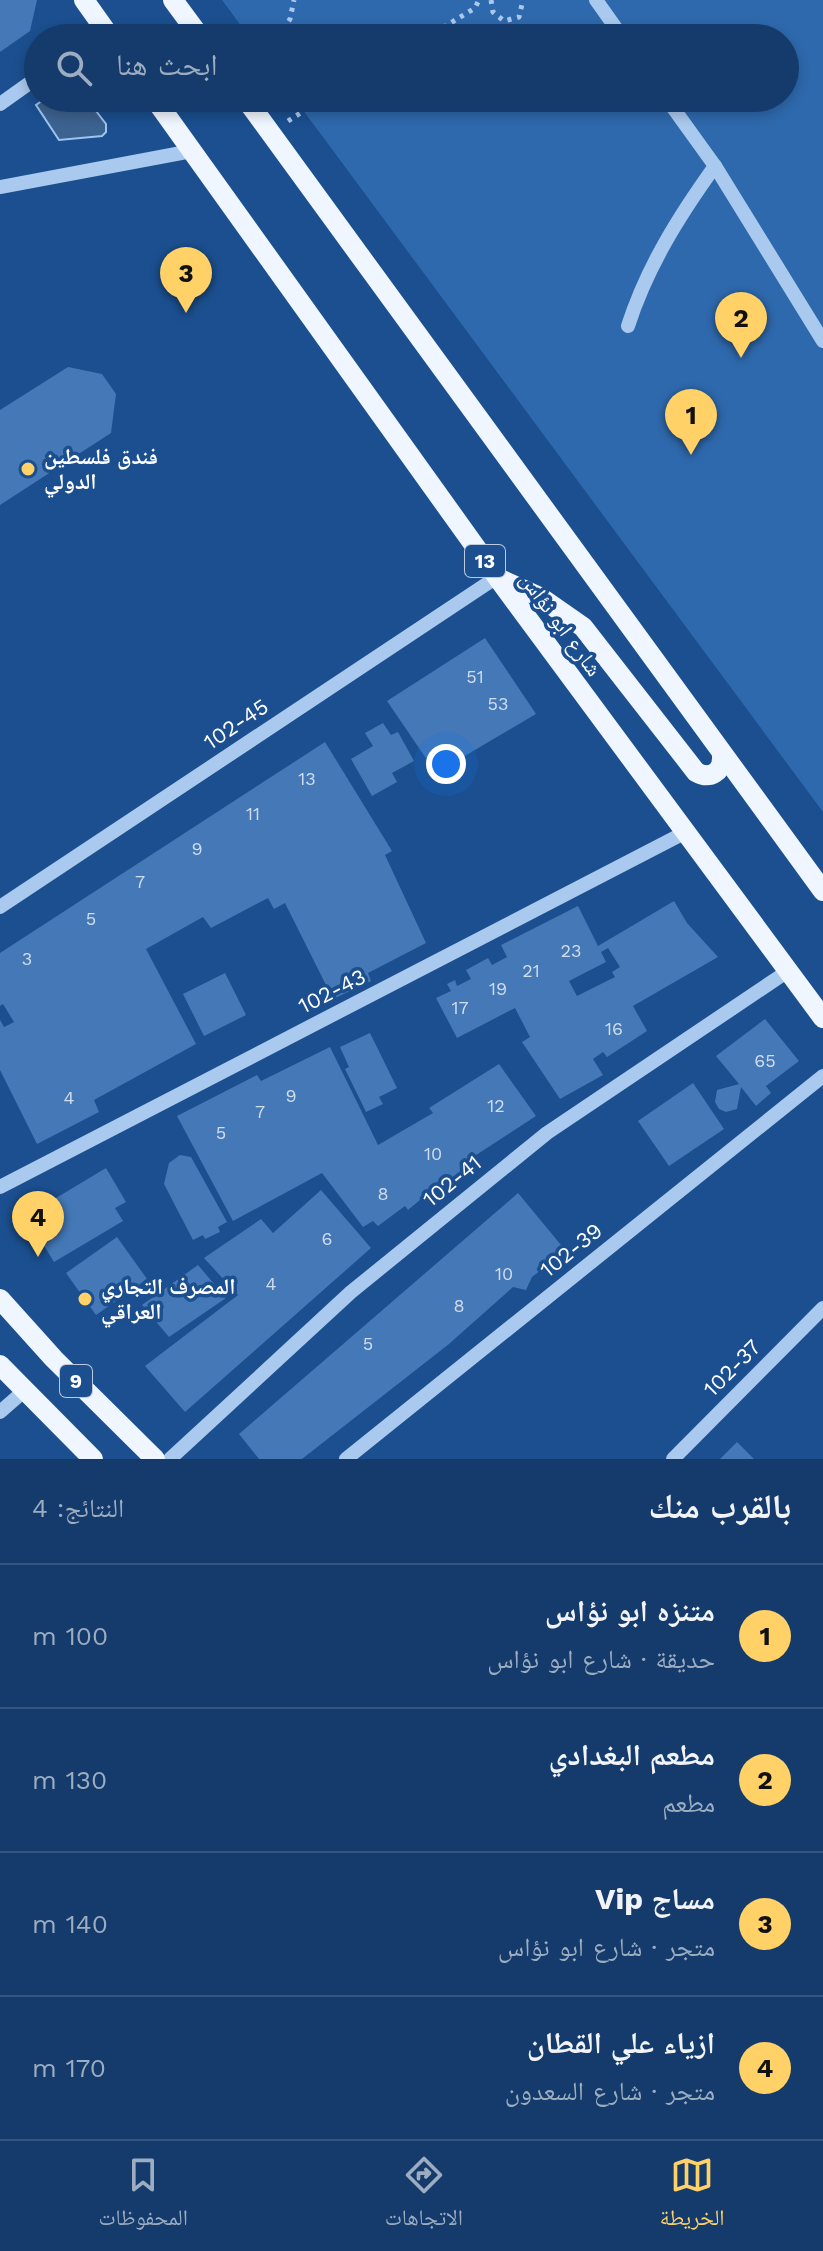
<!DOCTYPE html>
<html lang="ar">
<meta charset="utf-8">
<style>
body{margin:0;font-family:"Work Sans","Noto Naskh Arabic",sans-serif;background:#1d4271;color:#f1f3f6;direction:rtl}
.you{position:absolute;left:446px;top:764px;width:28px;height:28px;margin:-20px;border:6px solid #fff;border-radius:50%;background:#1a73e8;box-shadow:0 0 0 12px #1a73e833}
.badge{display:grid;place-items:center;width:52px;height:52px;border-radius:50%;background:#ffd166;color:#111;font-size:26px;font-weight:700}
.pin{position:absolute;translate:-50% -66px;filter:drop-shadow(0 2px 4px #0008)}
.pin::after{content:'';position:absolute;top:42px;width:28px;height:24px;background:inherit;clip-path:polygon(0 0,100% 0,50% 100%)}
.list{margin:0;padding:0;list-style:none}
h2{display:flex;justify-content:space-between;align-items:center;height:104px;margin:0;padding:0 32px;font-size:34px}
h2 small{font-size:26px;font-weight:400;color:#9dadc1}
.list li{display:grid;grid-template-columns:52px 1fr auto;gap:24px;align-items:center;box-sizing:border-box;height:144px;padding:0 32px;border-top:2px solid #33557e}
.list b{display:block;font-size:30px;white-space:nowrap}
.list p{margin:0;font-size:26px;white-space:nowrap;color:#9dadc1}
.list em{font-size:26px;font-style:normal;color:#9dadc1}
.icon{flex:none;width:44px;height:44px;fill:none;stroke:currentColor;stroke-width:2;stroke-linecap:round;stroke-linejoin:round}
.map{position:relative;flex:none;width:823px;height:1459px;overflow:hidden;direction:ltr}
.search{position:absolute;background:#143b6b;box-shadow:0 4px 12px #0003;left:24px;right:24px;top:24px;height:88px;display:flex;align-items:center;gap:20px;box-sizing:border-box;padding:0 28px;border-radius:44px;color:#9dadc1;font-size:30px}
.sheet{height:680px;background:#143b6b}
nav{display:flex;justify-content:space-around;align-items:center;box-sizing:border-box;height:112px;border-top:2px solid #33557e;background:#143b6b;font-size:22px;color:#9dadc1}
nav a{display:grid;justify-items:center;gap:4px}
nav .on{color:#ffd166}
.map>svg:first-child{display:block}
.green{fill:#2e69ad}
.water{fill:#3c6290;stroke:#9cc4f0;stroke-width:2}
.building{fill:#4478b7;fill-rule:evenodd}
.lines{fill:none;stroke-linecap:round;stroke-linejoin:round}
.path{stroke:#a9c9ee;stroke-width:5;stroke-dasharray:4 6;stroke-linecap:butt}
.minor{stroke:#a9c9ee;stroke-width:14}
.major{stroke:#f0f6ff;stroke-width:20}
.poi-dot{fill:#ffd166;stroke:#1b4f8f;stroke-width:3}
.labels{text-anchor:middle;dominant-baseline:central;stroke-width:7;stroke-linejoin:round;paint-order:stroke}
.number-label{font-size:18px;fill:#d0dded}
.shield{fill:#1b4f8f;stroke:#bbcadd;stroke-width:2}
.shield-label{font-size:20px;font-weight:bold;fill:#fff}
.poi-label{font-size:22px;font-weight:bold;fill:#fff;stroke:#1b4f8f;text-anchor:start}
.street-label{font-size:22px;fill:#fff;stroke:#1b4f8f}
</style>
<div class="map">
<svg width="823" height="1459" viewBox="0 0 823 1459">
<rect width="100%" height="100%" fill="#1b4f8f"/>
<path class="green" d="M222 0H823V812L294 98H785V38H250Z"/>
<path class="water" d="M46 98H86L106 124V132L102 136 59 140 36 105Z"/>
<g class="building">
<path d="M0 0H37L30 31 0 52Z"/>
<path d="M68 367 102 374 116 394 111 433 0 505V410Z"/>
<path d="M485 638 536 714 436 773 387 701Z"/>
<path d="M383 723 391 735 398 732 414 761 392 773 397 782 372 796 351 759 373 746 365 733Z"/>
<path d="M325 742 392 851 385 855 426 943 368 973 371 981 333 999 285 903 274 909 268 898 211 928 203 917 146 949 196 1044 94 1100 99 1112 37 1144 0 1070V1020L4 1027 14 1022 3 1004 0 1006V953Z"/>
<path d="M674 901 687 923 718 957 633 1006 647 1031 607 1057 603 1052 593 1059 603 1075 560 1099 522 1042 530 1037 515 1008 457 1038 436 998 451 991 447 984 455 980 457 986 471 979 466 970 488 958 492 965 507 957 501 945 578 906 598 946ZM608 948 620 967 612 972 615 977 577 996 569 981 606 962 601 952Z"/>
<path d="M225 973 246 1015 204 1036 183 994Z"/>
<path d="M765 1019 799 1061 766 1086 771 1093 756 1106 741 1087 737 1109 726 1112 719 1109 715 1102 717 1090 739 1084 716 1056Z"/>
<path d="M370 1033 397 1088 379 1097 383 1104 366 1112 345 1069 349 1067 340 1047Z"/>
<path d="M330 1047 378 1145 433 1113 429 1108 499 1064 536 1116 470 1159 475 1164 448 1183 445 1179 408 1210 405 1206 378 1226 373 1221 363 1227 322 1173 233 1221 177 1116 257 1075 261 1081Z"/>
<path d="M693 1083 724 1129 669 1166 638 1121Z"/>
<path d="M180 1155 191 1157 227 1222 218 1227 220 1232 205 1239 203 1235 193 1240 164 1184 169 1163Z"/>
<path d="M106 1168 126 1202 115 1208 123 1221 54 1262 26 1216Z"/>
<path d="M321 1190 371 1248 185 1412 145 1366 238 1295 204 1258 261 1219 273 1233Z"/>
<path d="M518 1193 566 1251 532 1277 526 1290 513 1287 449 1344 302 1459H259L239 1434Z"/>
<path d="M117 1237 147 1279 96 1315 66 1273Z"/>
<path d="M198 1265 226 1298 169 1337 142 1305Z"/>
<path d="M737 1442 754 1459H720Z"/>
</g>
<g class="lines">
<g class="path">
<path d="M491 0 493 12 504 21 519 17 523 0"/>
<path d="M278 38 290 19 294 0"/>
<path d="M426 38 475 8 479 0"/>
<path d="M288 121 324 98"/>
</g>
<g class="minor">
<path d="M596 0 623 38"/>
<path d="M666 98 715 166 823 341"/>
<path d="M0 104 38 77"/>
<path d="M0 187 192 151"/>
<path d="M628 326C647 267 679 216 715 166"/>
<path d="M0 907 497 577"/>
<path d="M0 1187 684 833"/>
<path d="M0 1412 24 1391"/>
<path d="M170 1459 351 1292 547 1133 788 971"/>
<path d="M346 1459 823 1076"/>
<path d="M673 1459 823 1308"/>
</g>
<g class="major">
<path d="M84 0 111 38"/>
<path d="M173 0 201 38"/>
<path d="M154 98 497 577 823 1018"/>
<path d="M245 98 823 891"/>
<path d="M500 579 540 597 583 627 696 772C710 780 723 772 722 756"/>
<path d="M0 1299 54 1359 155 1459"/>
<path d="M0 1365 93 1459"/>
</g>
</g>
<g class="poi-dot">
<circle cx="28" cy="469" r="8"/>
<circle cx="85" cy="1299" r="8"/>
</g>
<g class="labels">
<g class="number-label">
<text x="475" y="676">51</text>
<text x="498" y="703">53</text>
<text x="307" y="778">13</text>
<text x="253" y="813">11</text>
<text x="197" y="848">9</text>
<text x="140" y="881">7</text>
<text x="91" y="918">5</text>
<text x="571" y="950">23</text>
<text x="27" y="958">3</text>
<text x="531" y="970">21</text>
<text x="498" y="988">19</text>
<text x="460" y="1007">17</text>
<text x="614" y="1028">16</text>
<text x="765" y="1060">65</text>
<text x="291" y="1095">9</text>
<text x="69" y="1097">4</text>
<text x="496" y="1105">12</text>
<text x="260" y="1111">7</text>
<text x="221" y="1132">5</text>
<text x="433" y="1153">10</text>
<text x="383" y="1193">8</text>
<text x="327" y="1238">6</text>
<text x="504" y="1273">10</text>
<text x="271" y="1283">4</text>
<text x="459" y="1305">8</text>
<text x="368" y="1343">5</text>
</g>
<g class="shield">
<rect x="465" y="545" width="40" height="32" rx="6"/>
<rect x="60" y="1365" width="32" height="32" rx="6"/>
</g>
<g class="shield-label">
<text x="485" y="561">13</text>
<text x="76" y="1381">9</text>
</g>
<g class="poi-label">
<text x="44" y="456">فندق فلسطين<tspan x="44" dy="25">الدولي</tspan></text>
<text x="101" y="1286">المصرف التجاري<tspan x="101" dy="25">العراقي</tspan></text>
</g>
<g class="street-label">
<text transform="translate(561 624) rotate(54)">شارع ابو نؤاس</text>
<text transform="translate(236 724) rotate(-34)">102-45</text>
<text transform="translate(332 991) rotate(-27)">102-43</text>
<text transform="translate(452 1181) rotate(-39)">102-41</text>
<text transform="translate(571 1250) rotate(-39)">102-39</text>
<text transform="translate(732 1368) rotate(-45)">102-37</text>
</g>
</g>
</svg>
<div class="you"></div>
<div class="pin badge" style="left:691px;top:455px">1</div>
<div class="pin badge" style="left:741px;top:358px">2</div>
<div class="pin badge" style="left:186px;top:313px">3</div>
<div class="pin badge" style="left:38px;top:1257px">4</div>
<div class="search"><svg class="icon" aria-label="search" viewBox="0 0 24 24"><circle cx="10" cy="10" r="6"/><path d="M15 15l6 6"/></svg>ابحث هنا</div>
</div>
<section class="sheet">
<h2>بالقرب منك<small>النتائج: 4</small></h2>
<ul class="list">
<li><span class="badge">1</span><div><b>متنزه ابو نؤاس</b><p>حديقة · شارع ابو نؤاس</p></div><em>100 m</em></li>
<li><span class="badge">2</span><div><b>مطعم البغدادي</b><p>مطعم</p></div><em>130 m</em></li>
<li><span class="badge">3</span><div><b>مساج Vip</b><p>متجر · شارع ابو نؤاس</p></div><em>140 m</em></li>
<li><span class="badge">4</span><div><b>ازياء علي القطان</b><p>متجر · شارع السعدون</p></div><em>170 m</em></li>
</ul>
</section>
<nav>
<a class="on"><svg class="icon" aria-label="map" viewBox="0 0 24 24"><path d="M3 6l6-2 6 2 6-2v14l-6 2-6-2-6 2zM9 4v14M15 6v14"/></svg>الخريطة</a>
<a><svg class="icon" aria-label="directions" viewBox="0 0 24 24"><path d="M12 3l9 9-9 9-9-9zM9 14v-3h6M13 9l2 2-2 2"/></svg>الاتجاهات</a>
<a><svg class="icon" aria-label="saved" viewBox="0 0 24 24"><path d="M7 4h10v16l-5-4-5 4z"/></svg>المحفوظات</a>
</nav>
